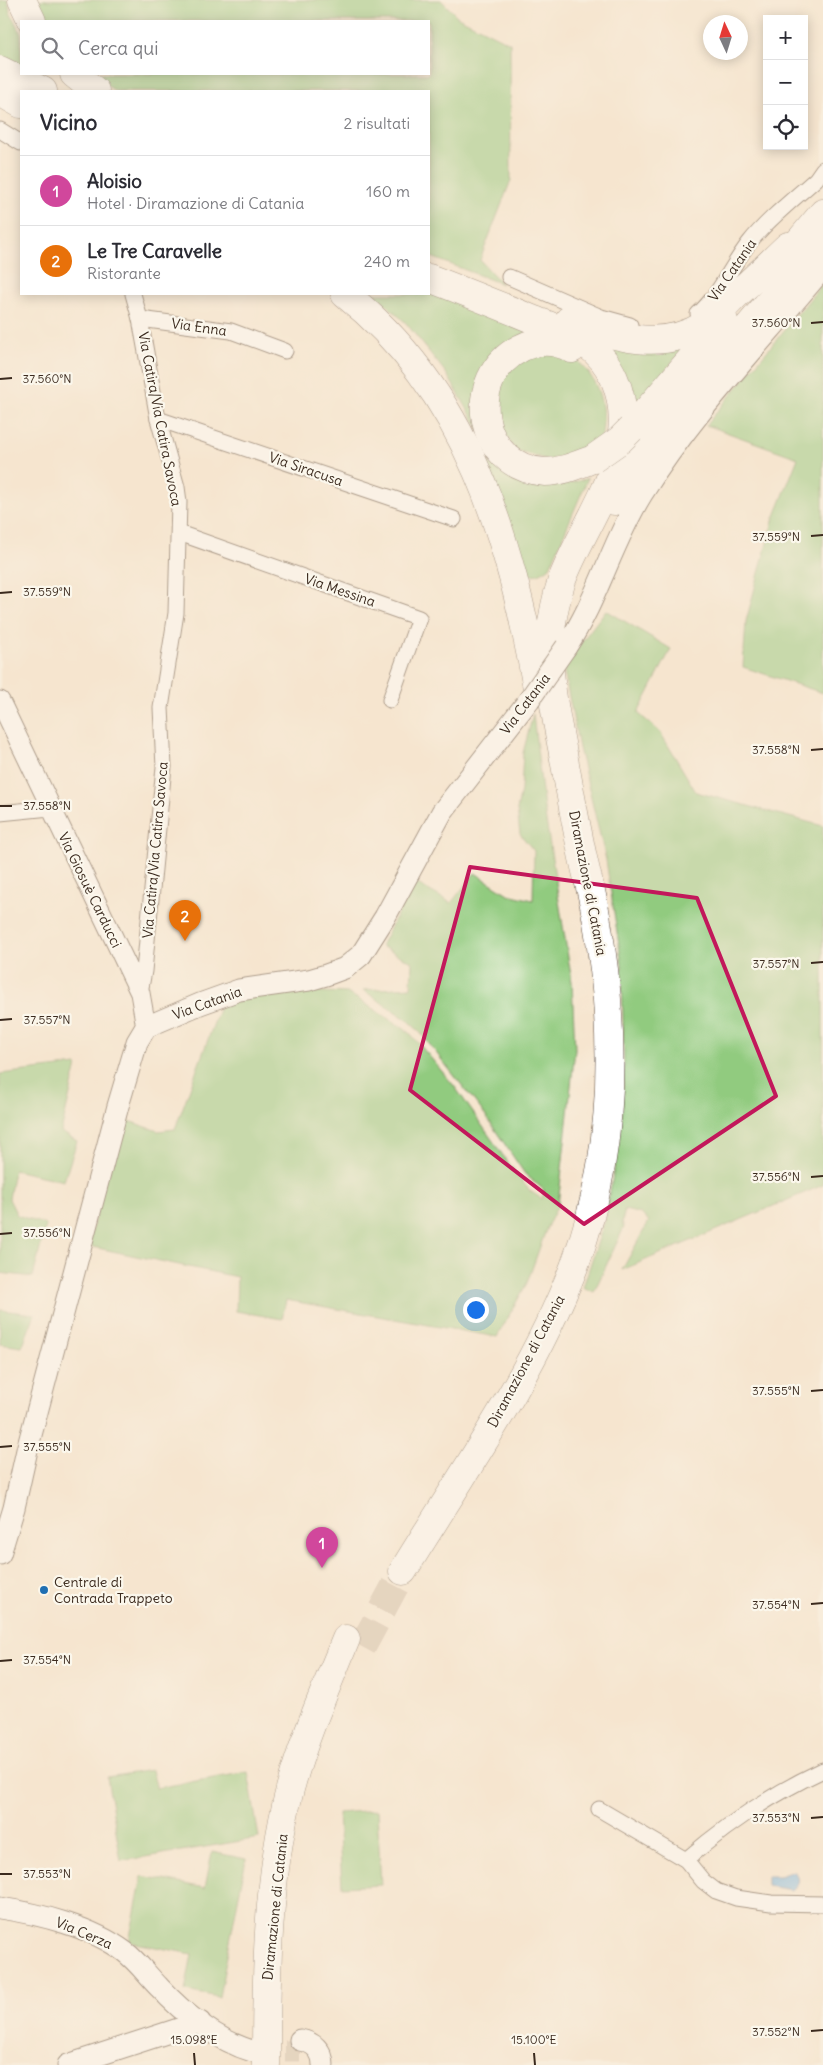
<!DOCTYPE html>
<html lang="it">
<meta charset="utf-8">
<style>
body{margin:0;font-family:Delius,sans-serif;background:#f7f7f7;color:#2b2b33}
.controls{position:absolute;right:15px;top:15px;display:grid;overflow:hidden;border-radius:0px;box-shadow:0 2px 12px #0003}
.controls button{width:45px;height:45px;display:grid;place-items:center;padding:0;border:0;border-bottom:1px solid #e1e1e2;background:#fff;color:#2b2b33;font:25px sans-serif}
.compass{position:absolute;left:703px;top:15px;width:45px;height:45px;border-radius:50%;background:#fff;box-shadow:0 2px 12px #0003;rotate:356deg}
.you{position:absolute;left:475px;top:1309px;width:18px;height:18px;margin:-12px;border:4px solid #fff;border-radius:50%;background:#1a73e8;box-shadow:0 0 0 8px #1a73e833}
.badge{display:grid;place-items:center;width:32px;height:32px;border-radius:50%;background:#2563eb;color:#fff;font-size:16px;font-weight:700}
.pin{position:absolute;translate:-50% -41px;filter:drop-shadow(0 1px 2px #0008)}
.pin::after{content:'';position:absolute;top:26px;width:18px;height:15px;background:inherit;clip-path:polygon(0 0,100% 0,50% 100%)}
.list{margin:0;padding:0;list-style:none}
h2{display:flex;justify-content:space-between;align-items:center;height:65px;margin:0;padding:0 20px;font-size:21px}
h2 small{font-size:16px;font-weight:400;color:#7c7c81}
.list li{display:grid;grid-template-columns:32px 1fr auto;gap:15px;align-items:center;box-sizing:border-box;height:70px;padding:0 20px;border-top:1px solid #e1e1e2}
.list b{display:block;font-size:19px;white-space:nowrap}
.list p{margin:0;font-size:16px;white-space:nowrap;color:#7c7c81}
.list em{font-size:16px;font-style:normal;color:#7c7c81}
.icon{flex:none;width:28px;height:28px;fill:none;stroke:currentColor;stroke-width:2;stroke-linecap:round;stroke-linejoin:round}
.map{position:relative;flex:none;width:823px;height:2065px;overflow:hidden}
.search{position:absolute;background:#fff;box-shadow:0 2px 12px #0003;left:20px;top:20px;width:410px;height:55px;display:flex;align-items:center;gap:12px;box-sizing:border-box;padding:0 18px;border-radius:0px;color:#7c7c81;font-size:19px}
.panel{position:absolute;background:#fff;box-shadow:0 2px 12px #0003;left:20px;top:90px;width:410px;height:205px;border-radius:0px}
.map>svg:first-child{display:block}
.green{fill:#91cb7f;stroke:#667a4e}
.water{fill:#6eb2e4;stroke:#546e81}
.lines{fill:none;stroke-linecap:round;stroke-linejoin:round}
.secondary-tunnel{stroke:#d1c0ac;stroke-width:21;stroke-dasharray:21 11;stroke-linecap:butt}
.motorway-tunnel{stroke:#d1c0ac;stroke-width:28;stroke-dasharray:28 14;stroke-linecap:butt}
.minor-casing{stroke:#574639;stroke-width:17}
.tertiary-casing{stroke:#574639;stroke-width:21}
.secondary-casing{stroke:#574639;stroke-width:23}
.motorway-casing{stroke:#574639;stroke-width:29}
.minor{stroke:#fff;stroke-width:15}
.tertiary{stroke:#fff;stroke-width:19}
.secondary{stroke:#fff;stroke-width:21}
.motorway{stroke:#fff;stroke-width:28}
.secondary-bridge-casing{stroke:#574639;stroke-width:23;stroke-linecap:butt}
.motorway-bridge-casing{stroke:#574639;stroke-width:29;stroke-linecap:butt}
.secondary-bridge{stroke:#fff;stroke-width:21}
.motorway-bridge{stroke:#fff;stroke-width:28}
.marked{fill:none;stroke:#c2185b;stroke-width:4;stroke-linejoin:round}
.ticks{fill:none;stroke:#3b2a1e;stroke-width:2}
.poi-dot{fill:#1f6fb2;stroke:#fbf7ec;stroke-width:2}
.labels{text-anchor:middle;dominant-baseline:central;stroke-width:4.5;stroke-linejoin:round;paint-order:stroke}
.street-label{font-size:14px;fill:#3b2a1e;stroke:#fbf7ec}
.poi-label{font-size:14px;fill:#3b2a1e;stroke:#fbf7ec;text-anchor:start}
.ticks-label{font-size:12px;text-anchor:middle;fill:#3b2a1e;stroke:#fbf7ec;stroke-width:4.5;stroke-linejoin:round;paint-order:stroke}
</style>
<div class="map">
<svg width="823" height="2065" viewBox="0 0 823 2065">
<rect width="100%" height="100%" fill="#fbf7ec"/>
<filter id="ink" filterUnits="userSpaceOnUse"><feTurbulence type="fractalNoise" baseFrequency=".02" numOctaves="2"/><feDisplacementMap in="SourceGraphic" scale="10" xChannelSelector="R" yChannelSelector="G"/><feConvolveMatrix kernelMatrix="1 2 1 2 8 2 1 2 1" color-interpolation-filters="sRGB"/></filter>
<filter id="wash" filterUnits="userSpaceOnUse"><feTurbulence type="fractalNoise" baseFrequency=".0096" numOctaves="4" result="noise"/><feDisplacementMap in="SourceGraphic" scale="20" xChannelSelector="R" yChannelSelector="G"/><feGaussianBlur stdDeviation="1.12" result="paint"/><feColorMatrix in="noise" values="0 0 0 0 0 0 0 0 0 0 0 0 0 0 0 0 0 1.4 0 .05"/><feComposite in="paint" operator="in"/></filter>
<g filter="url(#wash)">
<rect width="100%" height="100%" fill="#f6e5cf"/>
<g class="green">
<path d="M0 0H8L10 12 21 34V71L0 60Z"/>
<path d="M32 0H441L458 17 510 43 511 180 480 260 502 284 429 256V91H115L91 74H429V21H43Z"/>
<path d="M823 283V693L743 667 746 621 773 521 798 458 706 425Z"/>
<path d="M429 284 560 336 524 340 481 432 446 373 406 323 375 294H429Z"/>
<path d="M696 334 630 414 607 339Z"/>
<path d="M565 352C597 370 608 405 601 440L581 452 548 460 515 450 491 412 511 360Z"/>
<path d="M478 450C511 488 541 493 588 478L550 567C542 573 536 577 526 573Z"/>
<path d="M606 610 671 649 638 713 660 732 696 792 823 826V1185L622 1270 649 1221 641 1214 625 1210 622 1222 624 1227 594 1292 583 1287 605 1220 621 1130 624 1070 622 965 606 860 579 748 563 666Z"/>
<path d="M533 714 544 808 572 982 575 1049 558 1205 547 1227 527 1283 497 1337 286 1300 282 1319 236 1311 237 1277 88 1246 120 1118 158 1131 175 1129 221 1004 235 998 300 991 347 993 358 999 409 1032 455 1087 516 1174 530 1191 542 1199 544 1190 525 1174 483 1112 419 1031 406 1019 363 990 411 987 412 962 381 946 414 882 451 903 475 873 508 894 533 900 534 851 520 834 517 810 521 790 523 753Z"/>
<path d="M77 1065 61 1132 77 1141 64 1181 14 1170 9 1199 17 1215 46 1225 33 1277 0 1273V1074Z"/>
<path d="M0 1310 35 1314 22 1347 0 1344Z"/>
<path d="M152 1770 156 1788 248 1772 259 1838 121 1861 107 1777Z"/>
<path d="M377 1810 381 1885 342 1887 338 1813Z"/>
<path d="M212 1852 246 1859 219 1997 185 1991 192 1954 129 1942 142 1876 205 1888Z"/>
</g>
<path class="water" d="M794 1871C799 1878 799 1884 792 1890L767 1886V1876H779Z"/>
</g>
<g filter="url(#ink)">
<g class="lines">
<path class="secondary-tunnel" d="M253 2051H300"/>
<path class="motorway-tunnel" d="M362 1647 403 1571"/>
<g class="minor-casing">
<g id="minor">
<path d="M0 130 21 143"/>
<path d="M509 277 601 317 630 325"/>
<path d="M133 294 140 319 158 419 177 487 179 502 176 613 161 708 164 767 144 971 140 993"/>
<path d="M698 314C720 295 731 266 749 243 767 220 794 199 816 179L823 169"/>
<path d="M140 319 231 331 285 351"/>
<path d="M158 419 454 519"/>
<path d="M179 533 419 618 390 700"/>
<path d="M0 813 50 808"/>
<path d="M599 1809 686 1860 703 1881 716 1891 736 1898 771 1903 823 1904"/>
<path d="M686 1860C727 1824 774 1793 823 1770"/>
</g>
</g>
<g class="tertiary-casing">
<path id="tertiary" d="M0 701 140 993 146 1027"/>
</g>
<g class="secondary-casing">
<g id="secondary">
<path d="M566 647C598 599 612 542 642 494 693 412 762 342 823 268"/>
<path d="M0 1554 14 1508 27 1450 118 1106 137 1042 146 1027 200 1004 239 990 309 980 326 975 345 968 361 955 385 917 442 812 529 700"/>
<path d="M0 1908C40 1914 92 1927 125 1952 137 1961 148 1976 159 1987 183 2013 218 2041 252 2051"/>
<path d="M300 2040C313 2042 323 2051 323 2065"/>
<path d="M68 2065 200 2022"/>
</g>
</g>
<g class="motorway-casing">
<g id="motorway">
<path d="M22 0 32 21"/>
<path d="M0 70 43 91"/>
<path d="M74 74 95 91"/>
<path d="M0 92 21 104"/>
<path d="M792 250 823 213"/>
<path d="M345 294C469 392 510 540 537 688"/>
<path d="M569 320C612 337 662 352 704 325 716 317 725 306 735 296 753 280 770 263 788 246"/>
<path d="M572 349C556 340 538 339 521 348 463 377 477 468 545 472 562 472 577 465 593 459"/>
<path d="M631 429 724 321"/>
<path d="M614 501 642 457 671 418 823 239"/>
<path d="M403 1571C463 1473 532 1375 574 1267 616 1155 617 1033 596 916 593 896 587 877 583 858 575 821 569 785 562 748 555 712 547 675 550 638 552 619 556 598 562 580 586 517 645 449 614 378 608 365 598 352 586 344 570 332 550 326 532 319 498 305 463 291 429 278"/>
<path d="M266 2065C266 1973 267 1879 290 1789 304 1738 326 1688 346 1639"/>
</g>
</g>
<use href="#minor" class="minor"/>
<use href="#tertiary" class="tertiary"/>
<use href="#secondary" class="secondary"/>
<use href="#motorway" class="motorway"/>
<g class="secondary-bridge-casing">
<path id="secondary-bridge" d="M529 700 566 647"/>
</g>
<g class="motorway-bridge-casing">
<path id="motorway-bridge" d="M593 459 620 440 631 429"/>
</g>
<use href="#secondary-bridge" class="secondary-bridge"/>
<use href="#motorway-bridge" class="motorway-bridge"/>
</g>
</g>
<path d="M0 0H823V2065H0ZM470 867 697 898 776 1096 584 1224 410 1090Z" fill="#f6e5cf" fill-opacity=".55" fill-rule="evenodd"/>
<path class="marked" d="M470 867 697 898 776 1096 584 1224 410 1090Z"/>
<path class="ticks" d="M811 323 823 322M0 379 12 378M811 536 823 535M0 593 12 592M811 750 823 749M0 806H12M811 963 823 962M0 1020 12 1019M811 1177 823 1176M0 1234 12 1233M811 1391 823 1390M0 1447 12 1446M811 1604 823 1603M0 1661 12 1660M811 1818 823 1817M0 1874H12M811 2031 823 2030M194 2053 195 2065M534 2053 535 2065"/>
<circle class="poi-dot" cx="44" cy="1590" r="5"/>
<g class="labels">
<g class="street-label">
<text transform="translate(732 270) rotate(-55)">Via Catania</text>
<text transform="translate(199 327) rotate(8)">Via Enna</text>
<text transform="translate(160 419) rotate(79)">Via Catira/Via Catira Savoca</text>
<text transform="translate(306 469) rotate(19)">Via Siracusa</text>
<text transform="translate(340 590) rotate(19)">Via Messina</text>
<text transform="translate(525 704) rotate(-53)">Via Catania</text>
<text transform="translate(155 850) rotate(-85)">Via Catira/Via Catira Savoca</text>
<text transform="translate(588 883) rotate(79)">Diramazione di Catania</text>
<text transform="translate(90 890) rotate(64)">Via Giosuè Carducci</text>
<text transform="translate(207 1003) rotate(-20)">Via Catania</text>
<text transform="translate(526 1361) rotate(-62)">Diramazione di Catania</text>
<text transform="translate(275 1907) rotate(-84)">Diramazione di Catania</text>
<text transform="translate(84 1933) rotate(23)">Via Cerza</text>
</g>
<g class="poi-label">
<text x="54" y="1582">Centrale di<tspan x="54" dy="16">Contrada Trappeto</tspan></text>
</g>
</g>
<g class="ticks-label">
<text x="776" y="327">37.560°N</text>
<text x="47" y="383">37.560°N</text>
<text x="776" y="541">37.559°N</text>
<text x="47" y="596">37.559°N</text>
<text x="776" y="754">37.558°N</text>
<text x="47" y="810">37.558°N</text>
<text x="776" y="968">37.557°N</text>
<text x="47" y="1024">37.557°N</text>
<text x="776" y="1181">37.556°N</text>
<text x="47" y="1237">37.556°N</text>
<text x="776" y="1395">37.555°N</text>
<text x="47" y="1451">37.555°N</text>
<text x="776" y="1609">37.554°N</text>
<text x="47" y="1664">37.554°N</text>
<text x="776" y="1822">37.553°N</text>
<text x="47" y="1878">37.553°N</text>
<text x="776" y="2036">37.552°N</text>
<text x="194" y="2044">15.098°E</text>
<text x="534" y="2044">15.100°E</text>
</g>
</svg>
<div class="controls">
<button>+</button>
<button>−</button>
<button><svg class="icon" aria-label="locate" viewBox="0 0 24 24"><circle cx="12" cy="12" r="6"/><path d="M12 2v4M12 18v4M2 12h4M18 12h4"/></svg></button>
</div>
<svg class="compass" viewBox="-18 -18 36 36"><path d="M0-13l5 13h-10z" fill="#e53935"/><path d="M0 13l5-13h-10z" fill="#7c7c81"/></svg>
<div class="you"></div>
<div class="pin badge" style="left:322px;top:1568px;background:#d1479c">1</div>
<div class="pin badge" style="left:185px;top:941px;background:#e8710a">2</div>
<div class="search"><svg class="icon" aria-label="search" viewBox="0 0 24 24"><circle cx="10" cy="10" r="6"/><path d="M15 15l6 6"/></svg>Cerca qui</div>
<section class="panel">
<h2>Vicino<small>2 risultati</small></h2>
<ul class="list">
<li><span class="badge" style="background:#d1479c">1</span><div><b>Aloisio</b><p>Hotel · Diramazione di Catania</p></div><em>160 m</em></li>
<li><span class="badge" style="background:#e8710a">2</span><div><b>Le Tre Caravelle</b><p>Ristorante</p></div><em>240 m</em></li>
</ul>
</section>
</div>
